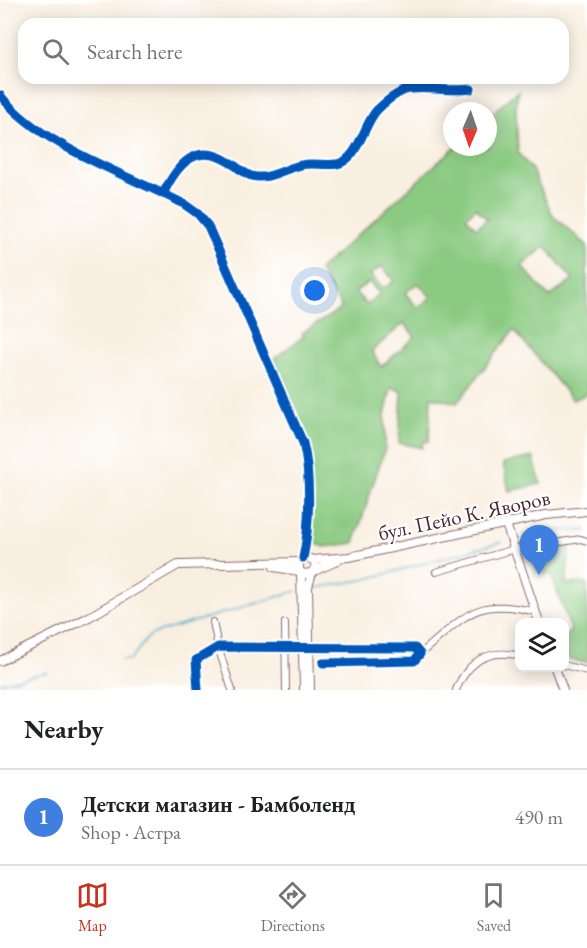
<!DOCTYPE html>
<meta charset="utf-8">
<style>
body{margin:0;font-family:"EB Garamond",serif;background:#f2f2f2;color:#202124}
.controls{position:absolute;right:18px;bottom:18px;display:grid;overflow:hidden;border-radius:12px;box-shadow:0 3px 15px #0003}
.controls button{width:54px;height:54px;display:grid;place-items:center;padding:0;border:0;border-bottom:2px solid #e0e0e0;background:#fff;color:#202124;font:30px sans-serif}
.compass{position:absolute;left:443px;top:102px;width:54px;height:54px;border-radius:50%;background:#fff;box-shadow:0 3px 15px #0003;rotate:182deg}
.you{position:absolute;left:315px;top:291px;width:21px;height:21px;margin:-15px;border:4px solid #fff;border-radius:50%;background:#1a73e8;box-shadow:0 0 0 9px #1a73e833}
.badge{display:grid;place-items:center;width:39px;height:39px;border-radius:50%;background:#c8321e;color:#fff;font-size:20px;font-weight:700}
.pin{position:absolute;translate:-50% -50px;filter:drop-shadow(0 2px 3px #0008)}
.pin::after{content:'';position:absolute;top:32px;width:21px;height:18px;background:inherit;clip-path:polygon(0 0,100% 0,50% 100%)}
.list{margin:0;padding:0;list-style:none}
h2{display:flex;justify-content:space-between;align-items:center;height:78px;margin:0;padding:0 24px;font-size:26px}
h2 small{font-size:20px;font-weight:400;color:#757577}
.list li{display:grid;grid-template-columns:39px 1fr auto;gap:18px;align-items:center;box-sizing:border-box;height:96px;padding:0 24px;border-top:2px solid #e0e0e0}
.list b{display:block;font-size:22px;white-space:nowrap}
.list p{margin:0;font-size:20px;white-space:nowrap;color:#757577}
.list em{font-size:20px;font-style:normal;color:#757577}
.icon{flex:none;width:33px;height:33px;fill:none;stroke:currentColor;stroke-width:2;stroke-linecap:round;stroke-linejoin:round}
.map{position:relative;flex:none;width:587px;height:690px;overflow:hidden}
.search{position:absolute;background:#fff;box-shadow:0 3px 15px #0003;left:18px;right:18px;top:18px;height:66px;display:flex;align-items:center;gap:15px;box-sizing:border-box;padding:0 21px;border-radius:18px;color:#757577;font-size:22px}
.sheet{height:174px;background:#fff}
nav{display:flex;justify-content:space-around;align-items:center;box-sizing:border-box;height:84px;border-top:2px solid #e0e0e0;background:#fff;font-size:16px;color:#757577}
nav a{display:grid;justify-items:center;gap:3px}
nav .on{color:#c8321e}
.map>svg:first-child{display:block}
.green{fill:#8aca81;stroke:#6a7456;stroke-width:1.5;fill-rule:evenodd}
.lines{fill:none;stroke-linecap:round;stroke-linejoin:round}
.stream{stroke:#4ba6c9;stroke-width:1.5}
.minor-casing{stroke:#87686a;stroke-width:8}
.tertiary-casing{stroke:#87686a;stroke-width:10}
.minor{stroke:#fff;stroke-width:6}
.tertiary{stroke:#fff;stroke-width:8}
.cycleway-casing{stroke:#fff;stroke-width:13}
.cycleway{stroke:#0057b8;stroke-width:9}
.labels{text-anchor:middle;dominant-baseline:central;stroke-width:4.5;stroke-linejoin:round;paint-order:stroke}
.street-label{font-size:21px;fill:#4a1f2b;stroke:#fff}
</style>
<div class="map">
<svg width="587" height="690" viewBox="0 0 587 690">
<rect width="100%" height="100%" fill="#fff"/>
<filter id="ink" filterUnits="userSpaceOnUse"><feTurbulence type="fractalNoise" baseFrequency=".0167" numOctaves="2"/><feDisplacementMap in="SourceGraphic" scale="12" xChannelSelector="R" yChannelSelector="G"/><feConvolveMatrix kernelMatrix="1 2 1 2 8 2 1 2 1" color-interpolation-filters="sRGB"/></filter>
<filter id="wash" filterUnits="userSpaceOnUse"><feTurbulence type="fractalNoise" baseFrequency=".008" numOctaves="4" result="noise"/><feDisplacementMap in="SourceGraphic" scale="24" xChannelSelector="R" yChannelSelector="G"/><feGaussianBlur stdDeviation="1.35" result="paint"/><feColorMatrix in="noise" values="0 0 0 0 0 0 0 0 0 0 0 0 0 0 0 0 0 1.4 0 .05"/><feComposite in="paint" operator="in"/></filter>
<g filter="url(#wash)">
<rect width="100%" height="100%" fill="#f9efe0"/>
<g class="green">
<path d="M518 90 516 109 518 153 532 170 553 216 587 245V394L573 400 514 330 457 403 431 397 429 441 423 442 422 448 399 443 402 391 391 388 385 415V448L354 543 325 547 316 544 311 534 307 448 272 360 304 336 302 333 342 308 319 270 455 147H488V117ZM476 208 487 219 476 228 466 217ZM545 246 573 280 549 297 522 266ZM382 266 394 281 384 288 370 275ZM369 282 380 294 367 305 355 292ZM418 283 431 297 421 306 417 307 405 293ZM404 323 415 337 381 367 372 351Z"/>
<path d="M533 457 541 484 509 491 503 463Z"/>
<path d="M570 546 566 584 587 583V663L568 659 565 637 571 630 551 574 545 575 543 551Z"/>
</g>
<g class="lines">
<g class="stream">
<path d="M527 536 550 530 587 531"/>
<path d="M316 588 367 579 502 542"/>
<path d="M122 660H130L149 636 156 633 297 591"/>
<path d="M0 683 48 672"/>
</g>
</g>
</g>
<g filter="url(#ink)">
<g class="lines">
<g class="minor-casing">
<g id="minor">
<path d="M0 95C42 147 124 173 184 204L198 214 208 226 303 443C311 475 310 526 303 558"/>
<path d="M163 194C177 165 196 141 229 162 237 166 244 174 252 176 267 181 286 168 301 165 312 162 325 166 337 164 358 161 364 123 377 110 384 103 394 95 403 91 413 85 454 92 471 89"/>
<path d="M436 572 514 549 581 539 587 541"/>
<path d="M213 622 218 647 232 690"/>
<path d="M285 623 286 690"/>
<path d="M420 654C465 617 474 596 536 612"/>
<path d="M564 665 587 671"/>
<path d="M198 690 196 660 218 647 415 648 420 654 414 661 323 663"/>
<path d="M456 690C468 661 489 648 520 656"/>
</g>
</g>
<g class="tertiary-casing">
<g id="tertiary">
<path d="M506 524 539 622"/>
<path d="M313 560 316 566 312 573 304 574 299 571V562L305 557 313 560 349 557 546 515 587 511"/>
<path d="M274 567 299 571"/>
<path d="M314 571 337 561"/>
<path d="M301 573 304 690"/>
<path d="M0 661 89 617 178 565 299 562"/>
<path d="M555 668 563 690"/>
<path d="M310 690 308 587 312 573"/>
</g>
</g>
<use href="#minor" class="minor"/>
<use href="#tertiary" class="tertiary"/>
<g class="cycleway-casing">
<g id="cycleway">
<path d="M0 95C42 147 124 173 184 204L198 214 208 226 303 443C311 475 310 526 303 558"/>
<path d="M163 194C177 165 196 141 229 162 237 166 244 174 252 176 267 181 286 168 301 165 312 162 325 166 337 164 358 161 364 123 377 110 384 103 394 95 403 91 413 85 454 92 471 89"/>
<path d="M198 690 196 660 218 647 415 648 420 654 414 661 323 663"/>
</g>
</g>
<use href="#cycleway" class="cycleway"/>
</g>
</g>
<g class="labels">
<g class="street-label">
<text transform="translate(464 515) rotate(-12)">бул. Пейо К. Яворов</text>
</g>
</g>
</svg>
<div class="controls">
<button><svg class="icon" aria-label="layers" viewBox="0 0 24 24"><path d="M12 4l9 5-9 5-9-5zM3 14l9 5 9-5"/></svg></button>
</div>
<svg class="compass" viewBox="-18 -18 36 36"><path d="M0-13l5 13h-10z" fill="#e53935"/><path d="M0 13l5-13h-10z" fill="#757577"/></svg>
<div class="you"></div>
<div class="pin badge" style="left:539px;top:575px;background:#3f7fe0">1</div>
<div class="search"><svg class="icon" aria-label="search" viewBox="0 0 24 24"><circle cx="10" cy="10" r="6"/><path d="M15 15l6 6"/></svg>Search here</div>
</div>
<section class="sheet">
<h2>Nearby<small></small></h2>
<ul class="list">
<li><span class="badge" style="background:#3f7fe0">1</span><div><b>Детски магазин - Бамболенд</b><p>Shop · Астра</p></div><em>490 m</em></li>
</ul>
</section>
<nav>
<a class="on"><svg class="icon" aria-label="map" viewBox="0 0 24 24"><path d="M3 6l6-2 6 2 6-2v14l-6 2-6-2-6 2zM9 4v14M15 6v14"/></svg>Map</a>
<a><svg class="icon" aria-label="directions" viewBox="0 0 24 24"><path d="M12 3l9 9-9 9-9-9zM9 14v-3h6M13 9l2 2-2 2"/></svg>Directions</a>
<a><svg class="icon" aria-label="saved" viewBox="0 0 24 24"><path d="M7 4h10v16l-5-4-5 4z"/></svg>Saved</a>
</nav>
